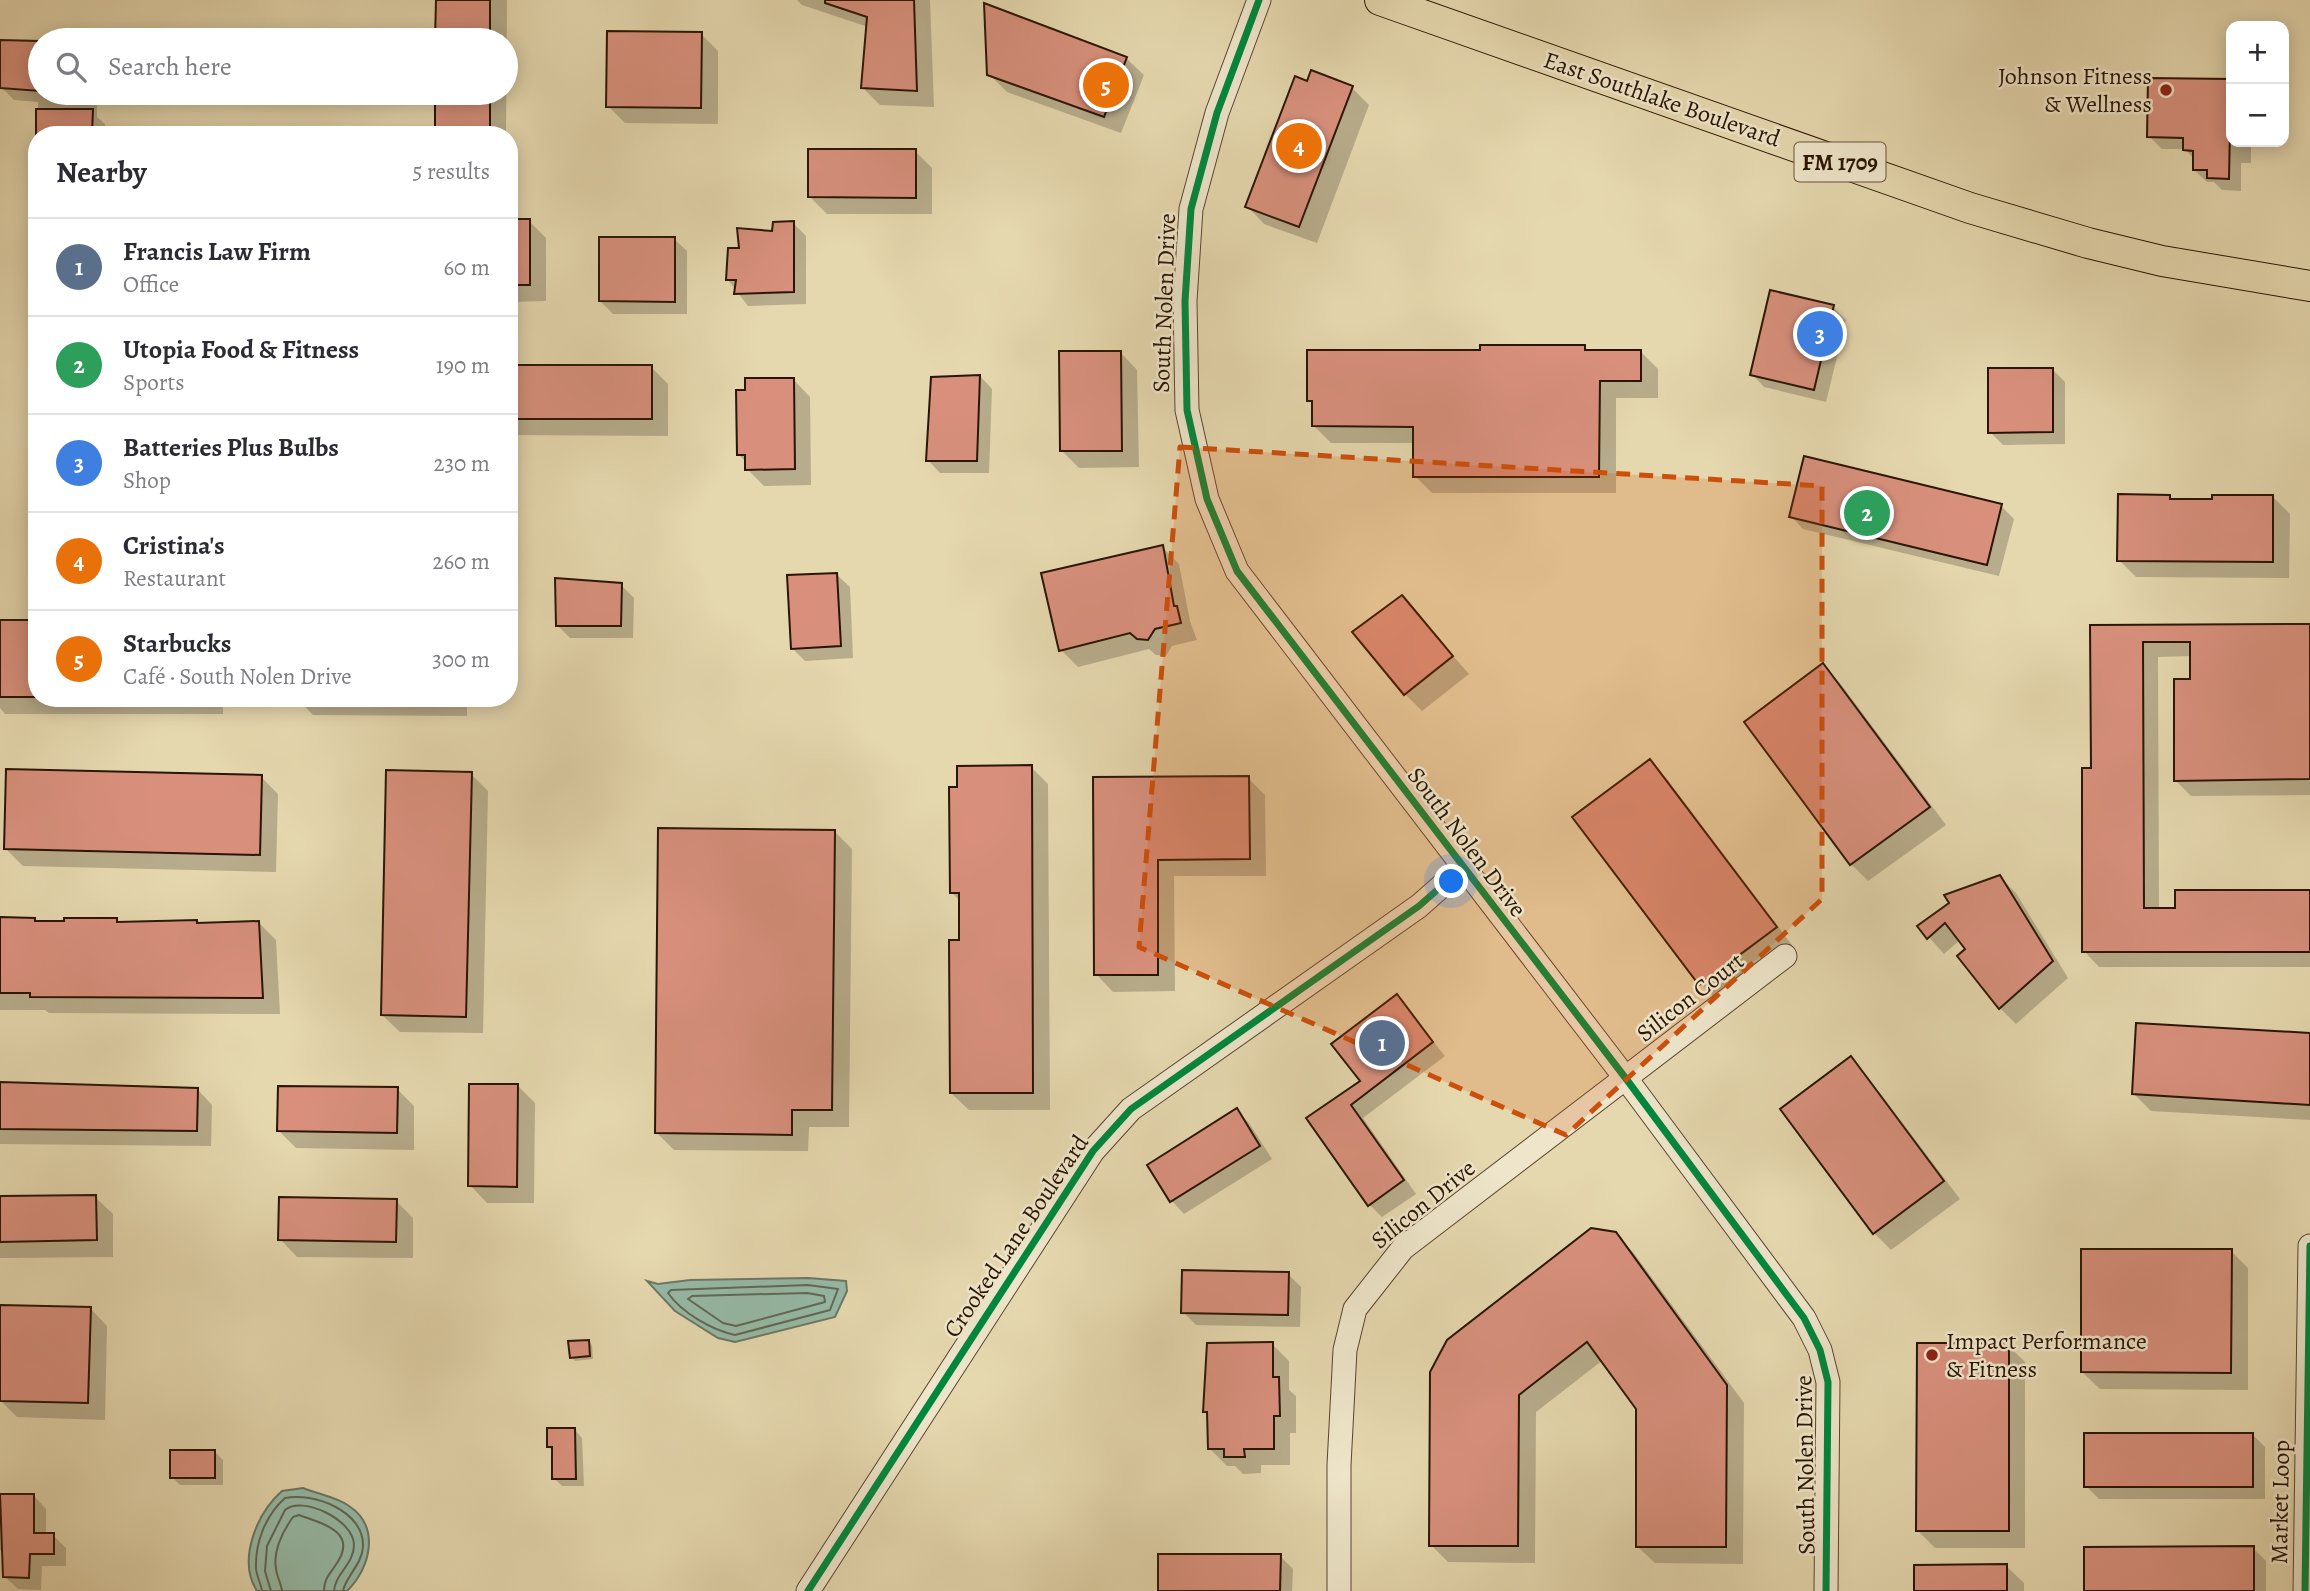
<!DOCTYPE html>
<meta charset="utf-8">
<style>
body{margin:0;font-family:Alegreya,serif;background:#f7f7f7;color:#2b2b33}
.controls{position:absolute;right:21px;top:21px;display:grid;overflow:hidden;border-radius:14px;box-shadow:0 4px 18px #0003}
.controls button{width:63px;height:63px;display:grid;place-items:center;padding:0;border:0;border-bottom:2px solid #e1e1e2;background:#fff;color:#2b2b33;font:35px sans-serif}
.you{position:absolute;left:1452px;top:882px;width:24px;height:24px;margin:-18px;border:5px solid #fff;border-radius:50%;background:#1a73e8;box-shadow:0 0 0 10px #1a73e833}
.badge{display:grid;place-items:center;width:46px;height:46px;border-radius:50%;background:#8f2418;color:#fff;font-size:23px;font-weight:700}
.pin{position:absolute;translate:-50% -50%;border:4px solid #fff;box-shadow:0 2px 7px #0006}
.list{margin:0;padding:0;list-style:none}
h2{display:flex;justify-content:space-between;align-items:center;height:91px;margin:0;padding:0 28px;font-size:30px}
h2 small{font-size:23px;font-weight:400;color:#7c7c81}
.list li{display:grid;grid-template-columns:46px 1fr auto;gap:21px;align-items:center;box-sizing:border-box;height:98px;padding:0 28px;border-top:2px solid #e1e1e2}
.list b{display:block;font-size:26px;white-space:nowrap}
.list p{margin:0;font-size:23px;white-space:nowrap;color:#7c7c81}
.list em{font-size:23px;font-style:normal;color:#7c7c81}
.icon{flex:none;width:38px;height:38px;fill:none;stroke:currentColor;stroke-width:2;stroke-linecap:round;stroke-linejoin:round}
.map{position:relative;flex:none;width:2310px;height:1591px;overflow:hidden}
.search{position:absolute;background:#fff;box-shadow:0 4px 18px #0003;left:28px;top:28px;width:490px;height:77px;display:flex;align-items:center;gap:18px;box-sizing:border-box;padding:0 24px;border-radius:38px;color:#7c7c81;font-size:26px}
.panel{position:absolute;background:#fff;box-shadow:0 4px 18px #0003;left:28px;top:126px;width:490px;height:581px;border-radius:28px}
.map>svg:first-child{display:block}
.water{fill:#96baa7;stroke:#6b7865;stroke-width:2}
.shadow{fill:#0003}
.lines{fill:none;stroke-linecap:round;stroke-linejoin:round}
.shore{stroke:#606855;stroke-width:2}
.building{fill:#d8907d;stroke:#2a1503;stroke-width:2}
.minor-casing{stroke:#59462e;stroke-width:25}
.major-casing{stroke:#2a1503;stroke-width:32}
.minor{stroke:#eee5ca;stroke-width:23}
.major{stroke:#e5d7ae;stroke-width:30}
.cycleway-casing{stroke:#eee5ca;stroke-width:11}
.cycleway{stroke:#00873e;stroke-width:7}
.marked{fill:#cc4f0b;fill-opacity:0.2;stroke:#cc4f0b;stroke-width:5;stroke-dasharray:14 9;stroke-linejoin:round}
.poi-dot{fill:#8f2418;stroke:#eee5ca;stroke-width:2.5}
.labels{text-anchor:middle;dominant-baseline:central;stroke-width:5;stroke-linejoin:round;paint-order:stroke}
.shield{fill:#eee5ca;stroke:#65533f;stroke-width:2}
.shield-label{font-size:23px;font-weight:bold;fill:#2a1503}
.poi-label{font-size:24px;fill:#2a1503;stroke:#eee5ca;text-anchor:end}
.street-label{font-size:24px;fill:#2a1503;stroke:#eee5ca}
</style>
<div class="map">
<svg width="2310" height="1591" viewBox="0 0 2310 1591">
<rect width="100%" height="100%" fill="#e5d7ae"/>
<filter id="stains"><feTurbulence type="fractalNoise" baseFrequency=".00286" numOctaves="4"/><feColorMatrix values="0 0 0 0 .2 0 0 0 0 .09 0 0 0 0 .02 0 0 0 .5 -.17"/></filter>
<radialGradient id="worn" r=".72"><stop offset=".6" stop-color="#630" stop-opacity="0"/><stop offset="1" stop-color="#630" stop-opacity=".3"/></radialGradient>
<g class="water">
<path d="M808 1278 846 1281 847 1291 835 1317 735 1342 718 1338 675 1311 647 1281 658 1284 690 1280Z"/>
<path d="M303 1488C317 1494 337 1497 349 1506 381 1527 370 1569 347 1591H257C237 1560 257 1513 282 1491Z"/>
</g>
<g class="shadow">
<path d="M438 0H507L506 135H437V93H506V40H438Z"/>
<path d="M797 0H930L934 107 880 105 863 88 868 27 802 5Z"/>
<path d="M701 34 718 51V124L625 123 608 106Z"/>
<path d="M2 42H40V93H97V117L105 124V135H38V102L14 100 1 87Z"/>
<path d="M1126 58 1144 75 1121 133 1007 92 989 74Z"/>
<path d="M2150 80 2231 81V142H2251V163H2241V191L2222 190 2214 182H2207L2194 170V159L2185 149H2162L2149 136Z"/>
<path d="M1308 83 1352 88 1369 105 1317 243 1264 224 1247 206Z"/>
<path d="M915 151 932 168V214H827L810 197Z"/>
<path d="M509 221H529L546 238V301L509 302Z"/>
<path d="M793 223 806 236V304L748 306 728 280 741 249Z"/>
<path d="M674 239 687 251V314H613L600 301Z"/>
<path d="M1833 307 1846 320 1826 402 1764 387 1752 374Z"/>
<path d="M1584 346 1590 352H1641L1658 369V398H1616V493H1432L1415 476V443H1331L1314 426V405L1309 400 1482 352Z"/>
<path d="M1120 352 1137 370 1139 467 1079 468 1062 451Z"/>
<path d="M509 366 651 367 668 384V436L509 435Z"/>
<path d="M2052 369 2065 382V444L2003 445 1990 432Z"/>
<path d="M980 376 992 389 989 473H940L928 460Z"/>
<path d="M793 379 810 397 811 485 764 486 747 469V463L738 454Z"/>
<path d="M2169 496 2173 500 2273 497 2290 514 2289 578 2136 577 2119 560Z"/>
<path d="M2001 506 2014 519 1999 576 1803 529 1791 516Z"/>
<path d="M1162 547 1179 564 1190 621 1197 640 1172 646 1166 656 1156 655 1149 649 1078 667 1061 650Z"/>
<path d="M837 575 850 587 853 658 805 661 792 648Z"/>
<path d="M621 585 634 598 633 638H570L557 625Z"/>
<path d="M1402 598 1469 674 1422 711 1405 694Z"/>
<path d="M0 621H37V698H223V714H5L0 708Z"/>
<path d="M2092 626H2310V795L2191 796 2175 780 2192 680V656L2158 657 2159 909 2310 892V967H2099L2084 951 2092 770Z"/>
<path d="M1823 666 1840 683 1946 825 1868 881 1851 864 1746 722Z"/>
<path d="M297 698H467V716L313 715Z"/>
<path d="M1650 761 1667 779 1792 945 1718 1001 1701 984 1575 818Z"/>
<path d="M1031 767 1048 784 1050 1110H969L951 1093 961 941V902L952 893Z"/>
<path d="M471 774 488 791 483 1033 400 1032 382 1015Z"/>
<path d="M261 777 278 794 276 872 23 866 6 849Z"/>
<path d="M1248 778 1265 795 1266 876H1174L1175 991 1113 992 1096 974 1095 779Z"/>
<path d="M835 832 852 849 849 1127H809L808 1151 674 1150 657 1133Z"/>
<path d="M2000 877 2016 893 2068 978 2016 1024 2000 1008 1960 940 1944 954 1919 926Z"/>
<path d="M0 919H35L38 923 116 919 120 923 196 921 200 925 258 922 276 940 280 1014 49 1013 45 1010H0Z"/>
<path d="M1397 997 1445 1056 1363 1118 1416 1194 1382 1217 1369 1204 1309 1119 1362 1082Z"/>
<path d="M2310 1035V1120L2151 1111 2134 1094Z"/>
<path d="M1850 1059 1867 1076 1960 1199 1891 1250 1874 1233Z"/>
<path d="M0 1085 197 1089 212 1105 211 1146 0 1144Z"/>
<path d="M518 1086 535 1103 534 1203H487L470 1185Z"/>
<path d="M397 1089 414 1106V1150L296 1148 279 1131Z"/>
<path d="M1236 1110 1249 1123 1272 1159 1184 1214 1172 1201 1149 1166Z"/>
<path d="M95 1197 113 1214V1257L0 1258V1198Z"/>
<path d="M396 1201 413 1218V1258L297 1257 280 1239Z"/>
<path d="M1615 1234 1633 1252 1744 1403 1743 1564 1655 1563 1637 1546 1638 1408 1603 1360 1536 1412 1535 1563 1448 1562 1431 1545 1432 1372Z"/>
<path d="M2231 1251 2248 1268V1390L2100 1389 2082 1372Z"/>
<path d="M1288 1274 1301 1287 1300 1327 1196 1325 1183 1312Z"/>
<path d="M90 1308 107 1326 105 1420 17 1417 0 1400Z"/>
<path d="M588 1341 592 1345 593 1359 575 1361 571 1357Z"/>
<path d="M1272 1344 1289 1361V1390L1296 1396V1433H1290V1465H1261V1473L1243 1474 1235 1466H1227L1209 1448V1415L1205 1411Z"/>
<path d="M2008 1345 2025 1362V1548H1935L1918 1531Z"/>
<path d="M574 1429 582 1438 584 1486H562L554 1478 553 1451 548 1446Z"/>
<path d="M2252 1434 2265 1447V1499H2099L2086 1486Z"/>
<path d="M215 1452 223 1460V1485H180L172 1477Z"/>
<path d="M0 1496H34L46 1509V1535H53L66 1548V1566H42L41 1590 18 1589 5 1577V1555L0 1550Z"/>
<path d="M2253 1548 2266 1561V1591H2086Z"/>
<path d="M1280 1556 1293 1569 1292 1591H1160Z"/>
<path d="M2006 1566 2024 1583V1591H1916Z"/>
</g>
<g class="lines">
<g class="shore">
<path d="M808 1285 838 1289 830 1310 735 1335C712 1330 682 1313 668 1293L671 1290Z"/>
<path d="M807 1293 824 1296 825 1302 736 1326 723 1323 688 1299 692 1296Z"/>
<path d="M262 1591C261 1584 257 1577 256 1569 255 1543 265 1516 285 1498 313 1492 365 1511 363 1547 362 1564 345 1578 343 1591"/>
<path d="M271 1591 265 1571 267 1546 285 1510C302 1495 354 1520 354 1545 354 1564 335 1574 334 1591"/>
<path d="M282 1591C281 1583 277 1577 276 1569 273 1551 283 1531 293 1517L299 1515C323 1524 360 1532 335 1566 329 1575 324 1579 324 1591"/>
</g>
</g>
<g class="building">
<path d="M436 0H490V40H435Z"/>
<path d="M825 0H914L917 91 861 88 867 17 825 3Z"/>
<path d="M984 3 1127 57 1104 117 987 75Z"/>
<path d="M607 31 702 32 701 108 606 107Z"/>
<path d="M0 40 40 41V91L0 88Z"/>
<path d="M1311 70 1353 86 1299 227 1245 207 1295 76 1307 81Z"/>
<path d="M2148 78 2231 79 2229 179 2207 178V170H2193V151L2183 150V138L2147 137Z"/>
<rect x="435" y="93" width="55" height="42"/>
<path d="M36 109H93L92 135H36Z"/>
<path d="M808 149H916V198L808 197Z"/>
<rect x="509" y="219" width="21" height="66"/>
<path d="M794 221V292L734 294 736 280H726L728 248H739L737 228 772 231 773 222Z"/>
<path d="M599 237H675V302L599 301Z"/>
<path d="M1770 290 1834 305 1814 390 1750 375Z"/>
<path d="M1480 345H1585V350H1641V381H1600L1599 477H1413V427L1312 426V401H1307V350H1480Z"/>
<path d="M1059 351H1121L1122 451H1060Z"/>
<rect x="509" y="365" width="143" height="54"/>
<path d="M1988 368H2053V432L1988 433Z"/>
<path d="M980 375 977 461H926L931 377Z"/>
<path d="M745 378H794L795 469 745 470V455H737L736 390H745Z"/>
<path d="M1804 456 2002 504 1987 565 1789 517Z"/>
<path d="M2118 494 2170 495V499H2212V495H2273V562L2117 561Z"/>
<path d="M1163 545 1174 606H1177L1181 623 1155 629 1148 640 1137 639 1130 633 1059 651 1041 573Z"/>
<path d="M837 573 841 646 791 649 787 575Z"/>
<path d="M555 578 622 583 621 626H556Z"/>
<path d="M1402 595 1453 656 1404 695 1352 632Z"/>
<rect x="0" y="620" width="37" height="77"/>
<path d="M2310 624V779L2174 781V679H2190V642H2143L2144 908H2175V890H2310V952H2082V768H2091L2090 625Z"/>
<path d="M1823 663 1930 807 1850 865 1744 722Z"/>
<path d="M1650 759 1777 927 1699 985 1572 817Z"/>
<path d="M1032 765 1033 1093H950L949 940H959V893H950L949 787H957V766Z"/>
<path d="M6 769 262 775 260 855 4 849Z"/>
<path d="M386 770 472 772 466 1017 381 1015Z"/>
<path d="M1249 776 1250 859 1158 860V975H1094L1093 777Z"/>
<path d="M658 828 835 830 832 1110H792V1135L655 1133Z"/>
<path d="M2000 875 2053 961 1999 1009 1957 956 1965 949 1945 923 1927 939 1917 926 1949 903 1944 895Z"/>
<path d="M0 917 35 918V921H64V918H117V922L197 920V923L259 921 263 998 30 997V993H0Z"/>
<path d="M1397 994 1433 1042 1351 1105 1404 1180 1368 1206 1306 1118 1360 1081 1331 1044Z"/>
<path d="M2136 1023 2310 1033V1105L2132 1094Z"/>
<path d="M1851 1056 1944 1181 1873 1234 1780 1109Z"/>
<path d="M0 1082 198 1088 197 1131 0 1129Z"/>
<path d="M469 1084H518L517 1187 468 1186Z"/>
<path d="M278 1086 398 1087 397 1133 277 1131Z"/>
<path d="M1237 1108 1260 1146 1170 1202 1147 1165Z"/>
<path d="M96 1195 97 1240 0 1242V1196Z"/>
<path d="M279 1197 397 1199 396 1242 278 1240Z"/>
<path d="M1591 1228 1616 1232 1727 1385 1726 1547H1636V1409L1587 1342 1519 1395 1518 1546H1429L1430 1372 1447 1340Z"/>
<path d="M2081 1249H2232L2231 1373 2081 1372Z"/>
<path d="M1182 1270 1289 1272 1288 1315 1181 1313Z"/>
<path d="M0 1305 91 1307 88 1403 0 1401Z"/>
<path d="M589 1340 590 1356 570 1358 568 1341Z"/>
<path d="M1273 1342V1377H1279L1280 1416H1274V1449H1244L1245 1457H1224V1449H1208L1207 1412H1203L1207 1343Z"/>
<path d="M1917 1343H2009V1531H1916Z"/>
<path d="M547 1428H575L576 1479H552V1447H547Z"/>
<rect x="2084" y="1433" width="169" height="54"/>
<rect x="170" y="1450" width="45" height="28"/>
<path d="M0 1494H34V1533H54V1554H30L29 1578 3 1577Z"/>
<path d="M2254 1546V1591H2084V1547Z"/>
<path d="M1158 1554H1281L1280 1591H1158Z"/>
<path d="M2007 1564V1591H1914V1565Z"/>
</g>
<g class="lines">
<g class="minor-casing">
<g id="minor">
<path d="M1259 0 1217 113 1191 209 1185 301 1187 410 1207 499 1237 571 1627 1080 1804 1318 1820 1350 1828 1382 1826 1591"/>
<path d="M808 1591 1093 1151 1131 1109 1419 906 1462 868"/>
<path d="M1339 1591V1465L1345 1350 1355 1309 1403 1248 1785 956"/>
<path d="M2305 1591 2310 1246"/>
</g>
</g>
<g class="major-casing">
<path id="major" d="M1380 0 1970 208 2088 243 2162 261 2310 286"/>
</g>
<use href="#minor" class="minor"/>
<use href="#major" class="major"/>
<g class="cycleway-casing">
<g id="cycleway">
<path d="M1259 0 1217 113 1191 209 1185 301 1187 410 1207 499 1237 571 1627 1080 1804 1318 1820 1350 1828 1382 1826 1591"/>
<path d="M808 1591 1093 1151 1131 1109 1419 906 1462 868"/>
<path d="M2305 1591 2310 1246"/>
</g>
</g>
<use href="#cycleway" class="cycleway"/>
</g>
<path class="marked" d="M1180 447 1822 486V899L1566 1135 1139 947Z"/>
<g class="poi-dot">
<circle cx="2166" cy="90" r="7"/>
<circle cx="1932" cy="1355" r="7"/>
</g>
<g class="labels">
<rect class="shield" x="1794.5" y="142.5" width="91" height="39" rx="5"/>
<g class="shield-label">
<text x="1840" y="162">FM 1709</text>
</g>
<g class="poi-label">
<text x="2152" y="76">Johnson Fitness<tspan x="2152" dy="28">&amp; Wellness</tspan></text>
<text x="1946" y="1341" text-anchor="start">Impact Performance<tspan x="1946" dy="28">&amp; Fitness</tspan></text>
</g>
<g class="street-label">
<text transform="translate(1662 99) rotate(19)">East Southlake Boulevard</text>
<text transform="translate(1164 303) rotate(-88)">South Nolen Drive</text>
<text transform="translate(1467 842) rotate(53)">South Nolen Drive</text>
<text transform="translate(1690 997) rotate(-38)">Silicon Court</text>
<text transform="translate(1423 1204) rotate(-39)">Silicon Drive</text>
<text transform="translate(1016 1236) rotate(-56)">Crooked Lane Boulevard</text>
<text transform="translate(1805 1465) rotate(-91)">South Nolen Drive</text>
<text transform="translate(2280 1502) rotate(-89)">Market Loop</text>
</g>
</g>
<rect width="100%" height="100%" filter="url(#stains)"/>
<rect width="100%" height="100%" fill="url(#worn)"/>
</svg>
<div class="controls">
<button>+</button>
<button>−</button>
</div>
<div class="you"></div>
<div class="pin badge" style="left:1382px;top:1043px;background:#5c6f8a">1</div>
<div class="pin badge" style="left:1867px;top:513px;background:#2e9e5b">2</div>
<div class="pin badge" style="left:1820px;top:334px;background:#3f7fe0">3</div>
<div class="pin badge" style="left:1299px;top:146px;background:#e8710a">4</div>
<div class="pin badge" style="left:1106px;top:85px;background:#e8710a">5</div>
<div class="search"><svg class="icon" aria-label="search" viewBox="0 0 24 24"><circle cx="10" cy="10" r="6"/><path d="M15 15l6 6"/></svg>Search here</div>
<section class="panel">
<h2>Nearby<small>5 results</small></h2>
<ul class="list">
<li><span class="badge" style="background:#5c6f8a">1</span><div><b>Francis Law Firm</b><p>Office</p></div><em>60 m</em></li>
<li><span class="badge" style="background:#2e9e5b">2</span><div><b>Utopia Food &amp; Fitness</b><p>Sports</p></div><em>190 m</em></li>
<li><span class="badge" style="background:#3f7fe0">3</span><div><b>Batteries Plus Bulbs</b><p>Shop</p></div><em>230 m</em></li>
<li><span class="badge" style="background:#e8710a">4</span><div><b>Cristina's</b><p>Restaurant</p></div><em>260 m</em></li>
<li><span class="badge" style="background:#e8710a">5</span><div><b>Starbucks</b><p>Café · South Nolen Drive</p></div><em>300 m</em></li>
</ul>
</section>
</div>
